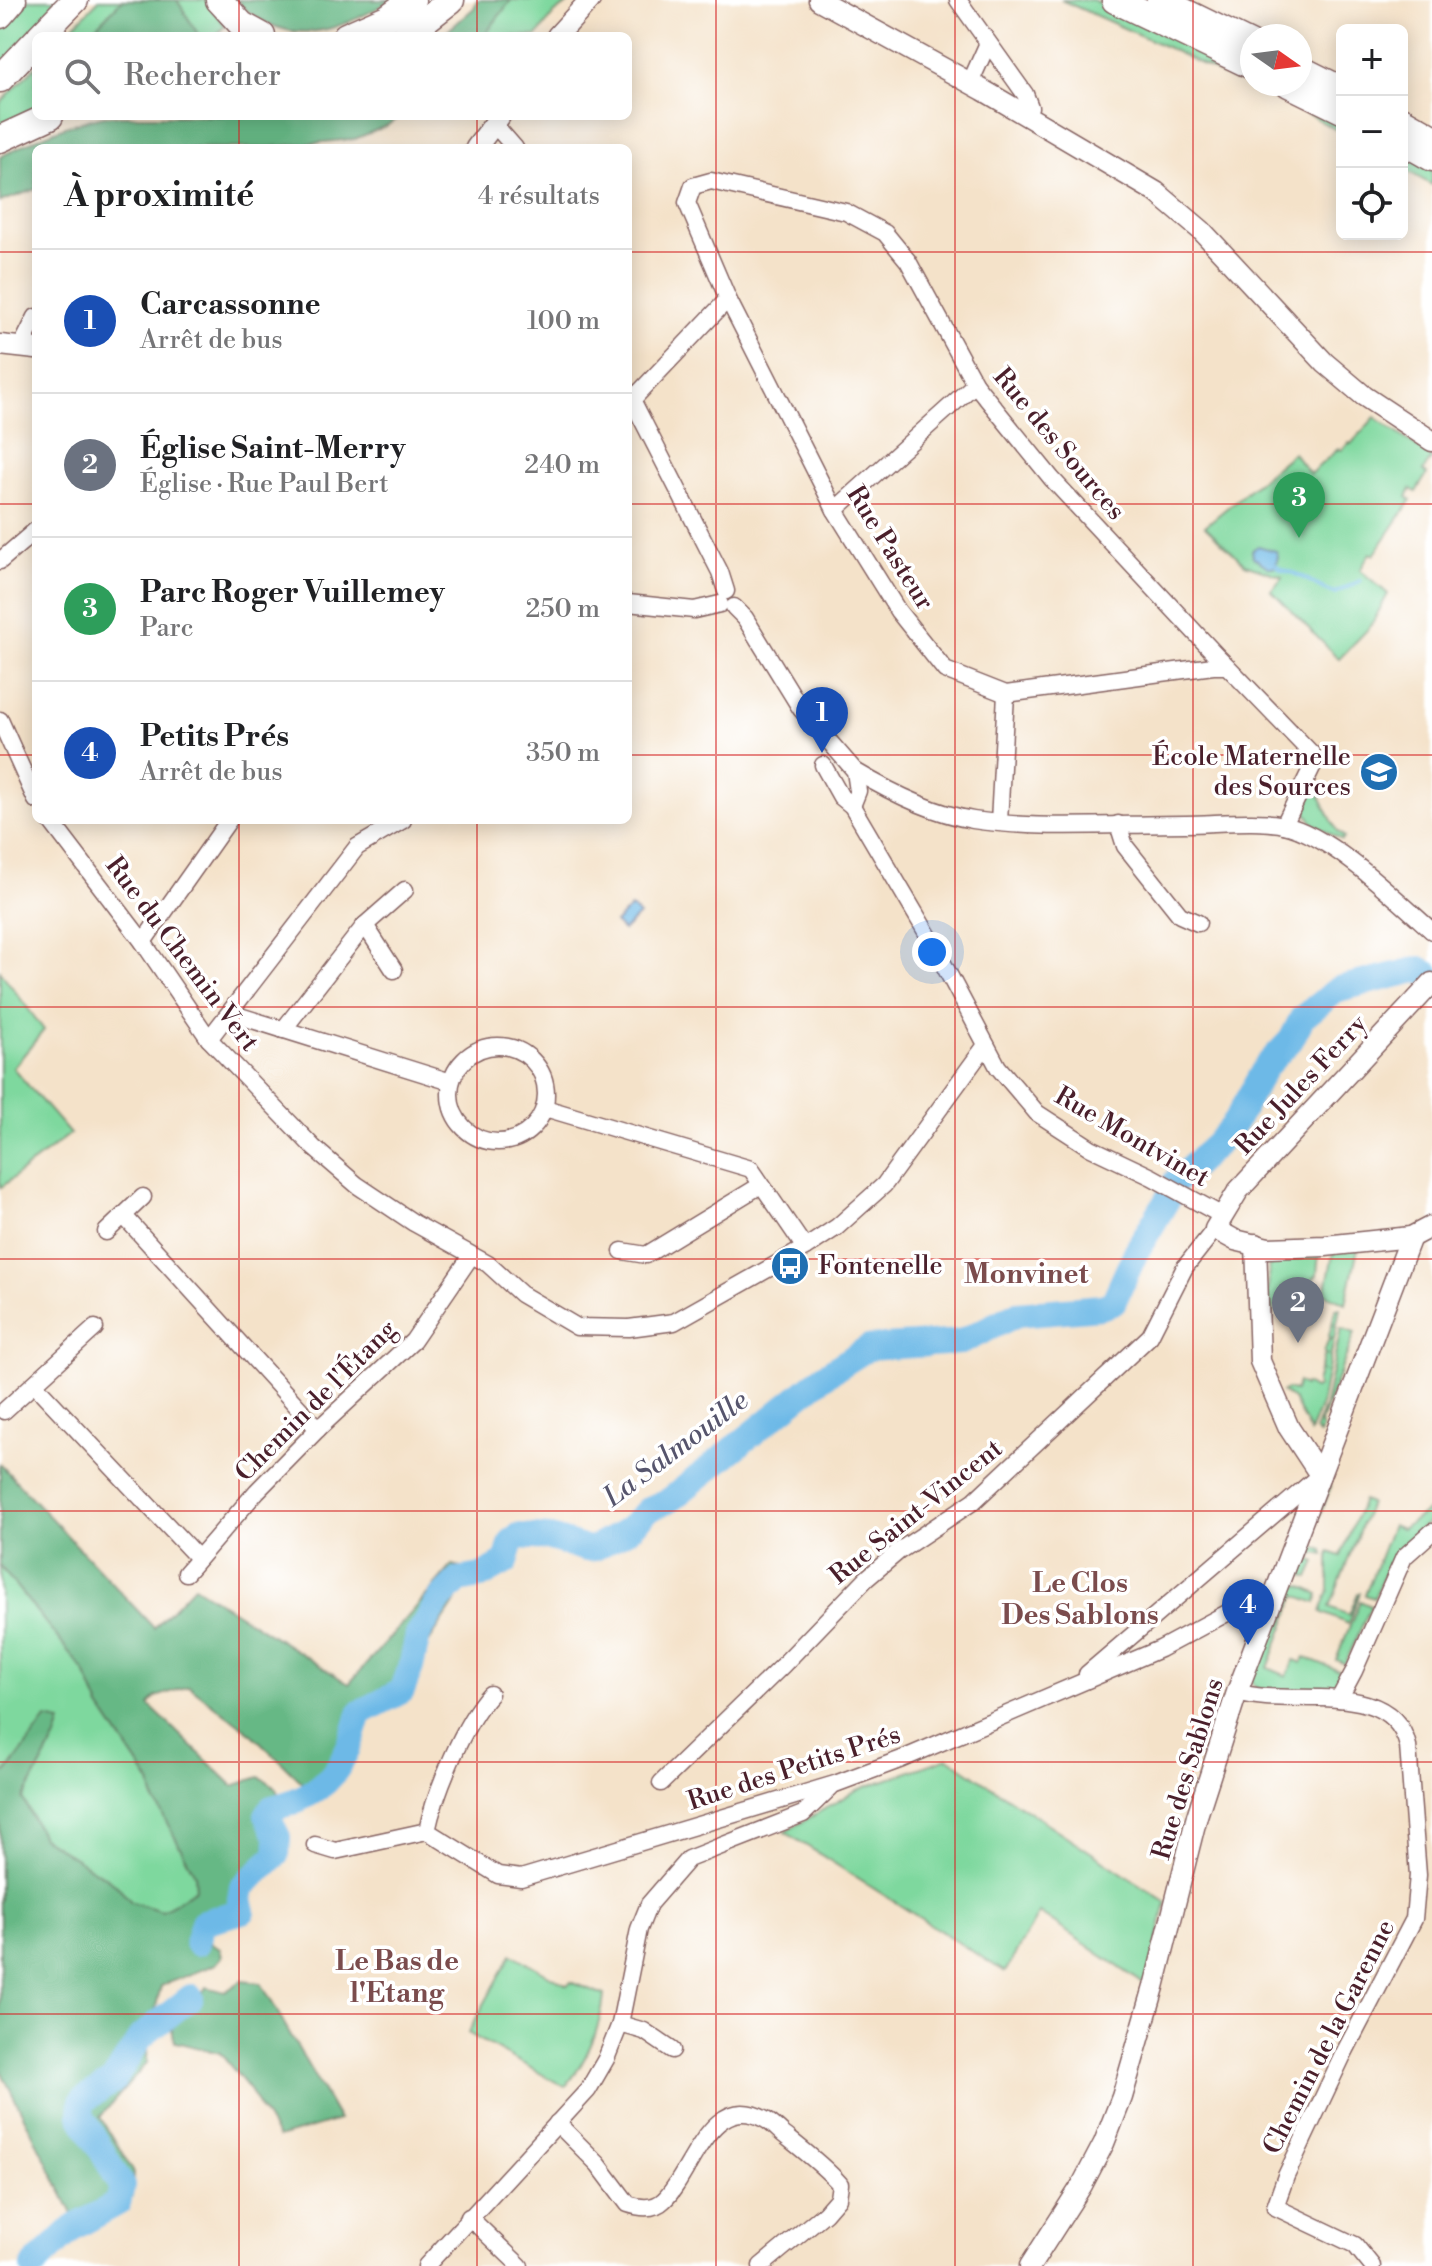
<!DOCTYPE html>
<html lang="fr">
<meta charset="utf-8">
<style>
body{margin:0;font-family:"Libre Bodoni",serif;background:#f6f6f6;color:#202124}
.controls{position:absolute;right:24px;top:24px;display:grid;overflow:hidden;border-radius:12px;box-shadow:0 4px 20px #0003}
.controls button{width:72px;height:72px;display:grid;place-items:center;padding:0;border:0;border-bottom:2px solid #e0e0e0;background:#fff;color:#202124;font:40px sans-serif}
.compass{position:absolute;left:1240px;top:24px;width:72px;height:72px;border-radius:50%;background:#fff;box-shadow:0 4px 20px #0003;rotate:104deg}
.you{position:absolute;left:932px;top:952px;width:28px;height:28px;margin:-20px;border:6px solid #fff;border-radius:50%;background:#1a73e8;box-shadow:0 0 0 12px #1a73e833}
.badge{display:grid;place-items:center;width:52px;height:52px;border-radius:50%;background:#d93025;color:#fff;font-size:26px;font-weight:700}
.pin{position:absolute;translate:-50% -66px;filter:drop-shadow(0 2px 4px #0008)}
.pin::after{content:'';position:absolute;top:42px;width:28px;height:24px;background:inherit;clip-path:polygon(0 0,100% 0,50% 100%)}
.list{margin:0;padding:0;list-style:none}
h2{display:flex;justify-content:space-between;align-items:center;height:104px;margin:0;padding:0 32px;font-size:34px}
h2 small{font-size:26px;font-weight:400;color:#757577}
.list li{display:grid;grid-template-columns:52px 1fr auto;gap:24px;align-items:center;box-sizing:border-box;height:144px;padding:0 32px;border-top:2px solid #e0e0e0}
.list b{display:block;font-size:30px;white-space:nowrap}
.list p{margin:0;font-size:26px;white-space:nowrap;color:#757577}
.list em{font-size:26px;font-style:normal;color:#757577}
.icon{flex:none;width:44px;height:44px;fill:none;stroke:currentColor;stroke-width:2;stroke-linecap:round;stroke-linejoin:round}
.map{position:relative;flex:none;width:1432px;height:2266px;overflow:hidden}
.search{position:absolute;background:#fff;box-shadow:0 4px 20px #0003;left:32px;top:32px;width:600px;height:88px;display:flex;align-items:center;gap:20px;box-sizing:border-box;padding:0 28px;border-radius:12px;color:#757577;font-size:30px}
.panel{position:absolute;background:#fff;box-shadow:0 4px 20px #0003;left:32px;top:144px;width:600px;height:680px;border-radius:12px}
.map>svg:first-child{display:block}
.green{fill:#7ed89e;stroke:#647c64;stroke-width:2}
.forest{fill:#66b885;stroke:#586c58;stroke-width:2}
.water{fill:#6db9e7;stroke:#5c6c89;stroke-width:2}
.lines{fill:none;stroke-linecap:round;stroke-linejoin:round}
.stream{stroke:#6db9e7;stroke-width:4}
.river{stroke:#6db9e7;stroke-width:26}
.minor-casing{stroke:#866362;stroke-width:19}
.tertiary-casing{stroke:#866362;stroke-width:23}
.primary-casing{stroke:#866362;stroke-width:29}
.trunk-casing{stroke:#866362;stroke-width:29}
.minor{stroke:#fff;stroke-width:16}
.tertiary{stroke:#fff;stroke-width:20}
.primary{stroke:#fff;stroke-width:26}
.trunk{stroke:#fff;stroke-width:26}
.grid{fill:none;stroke:#d62828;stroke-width:2;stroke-opacity:0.55}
.labels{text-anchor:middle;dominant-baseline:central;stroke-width:7;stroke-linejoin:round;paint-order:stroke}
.street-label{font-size:26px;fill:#4a1f2b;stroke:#fff}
.poi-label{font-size:26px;fill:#4a1f2b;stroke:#fff;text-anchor:end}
.neighbourhood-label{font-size:28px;font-weight:bold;fill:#7b4c4d;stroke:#fff}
.water-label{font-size:28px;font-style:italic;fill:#56556d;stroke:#fff}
</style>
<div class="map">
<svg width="1432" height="2266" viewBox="0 0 1432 2266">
<rect width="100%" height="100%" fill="#fff"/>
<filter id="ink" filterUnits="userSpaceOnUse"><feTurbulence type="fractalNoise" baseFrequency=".0125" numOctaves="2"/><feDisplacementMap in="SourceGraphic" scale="16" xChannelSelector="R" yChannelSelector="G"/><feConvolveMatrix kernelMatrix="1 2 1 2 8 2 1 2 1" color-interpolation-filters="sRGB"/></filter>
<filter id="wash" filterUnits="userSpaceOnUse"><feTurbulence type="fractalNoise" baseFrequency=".006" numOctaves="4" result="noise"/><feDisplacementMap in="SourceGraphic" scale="32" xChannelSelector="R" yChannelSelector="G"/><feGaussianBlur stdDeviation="1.8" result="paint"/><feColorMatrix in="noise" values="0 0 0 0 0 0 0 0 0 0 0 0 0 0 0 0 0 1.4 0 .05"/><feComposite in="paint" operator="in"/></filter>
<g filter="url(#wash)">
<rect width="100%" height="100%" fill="#f4e2c9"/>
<g class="green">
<path d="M28 0H61L0 66V28Z"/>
<path d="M99 0H122L87 36H64Z"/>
<path d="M177 0H207L225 26 215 36H199Z"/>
<path d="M511 0H573L554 14 537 36H484Z"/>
<path d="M1061 0H1093L1252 75V83L1233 80 1164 46Z"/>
<path d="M36 66V109L0 129V103Z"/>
<path d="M1254 84H1271L1342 118V133Z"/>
<path d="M1402 152 1432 169V185L1402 168Z"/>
<path d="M1375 417 1432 458 1423 471 1427 474 1416 492 1411 489 1407 497 1411 500 1374 555 1370 553 1360 570 1388 594 1370 627 1339 659 1271 590 1283 577 1245 564 1205 526 1293 453 1310 474 1338 449 1342 450 1349 443 1351 444Z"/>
<path d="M1315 786 1337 831 1344 837 1342 840 1314 824 1305 810Z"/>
<path d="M0 971 44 1030 13 1068 70 1134 0 1188Z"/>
<path d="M1358 1248 1346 1303 1325 1294 1334 1249Z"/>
<path d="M1319 1250 1317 1275 1304 1288 1284 1285 1270 1319 1268 1313 1269 1260 1273 1256Z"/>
<path d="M1340 1308 1321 1405 1310 1432 1293 1399 1282 1392 1286 1389 1295 1391 1298 1382 1304 1386 1305 1384 1314 1389 1318 1387 1316 1384 1319 1371H1322L1320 1369 1324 1356 1327 1355 1324 1353 1328 1341 1331 1339 1328 1338 1332 1325H1334L1332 1323 1336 1309Z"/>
<path d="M1341 1328 1355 1333 1320 1424 1322 1428 1320 1434 1315 1431 1325 1405Z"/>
<path d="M1328 1485 1331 1486 1309 1545 1323 1550 1324 1555 1316 1553 1310 1557 1311 1560 1316 1562 1309 1578 1294 1571Z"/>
<path d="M1363 1500 1370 1503 1330 1607 1349 1615 1358 1593H1360L1348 1624 1321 1612 1329 1590V1552L1341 1556Z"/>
<path d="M1432 1507V1520C1394 1548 1392 1555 1374 1598L1365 1595 1392 1525 1402 1529Z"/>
<path d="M0 1566 85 1672 100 1707 150 1782 153 1797 195 1874 196 1889 162 1911 131 1902 117 1885 42 1837 23 1799 56 1738 46 1720 7 1771 0 1773Z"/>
<path d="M1289 1581 1319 1594 1316 1603 1296 1595 1268 1668 1287 1676 1294 1660 1302 1663 1305 1657 1342 1672 1340 1682 1332 1689 1269 1690 1256 1688 1250 1679Z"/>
<path d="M1360 1601 1371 1606 1345 1664 1336 1660Z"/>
<path d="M948 1758 1166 1902 1147 1986 1039 1913 1005 1972 785 1832 857 1790Z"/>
<path d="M512 1954 567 1985 571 1982 604 1995C601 2027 586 2063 565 2087L468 2033Z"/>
</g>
<g class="forest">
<path d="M122 0H177L199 36H87Z"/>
<path d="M237 0H392C353 22 311 45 267 23 254 16 246 12 237 0Z"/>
<path d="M477 0H511L484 36H442L474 8Z"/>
<path d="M104 116H401L386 126 355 139 261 148H36V189L0 202V157C33 139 68 123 104 116Z"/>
<path d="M0 1464 154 1628 194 1586 349 1684 453 1565 469 1570V1581L412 1668 404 1694 389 1708 365 1715 358 1723 352 1765 346 1775 331 1785 310 1790 253 1735 189 1686 156 1697 149 1705 233 1786 259 1777C275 1784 280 1790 281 1808L269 1822 289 1842 288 1851 245 1890 241 1914 208 1933 211 1944 220 1949 222 1957 216 1964 161 1986C155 2011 147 2038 147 2063L100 2117 133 2171 132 2197 120 2212 75 2218 0 2069V1773L8 1771 46 1719 61 1722 56 1738 23 1799 42 1837 117 1885 131 1902 162 1911 196 1889 195 1874 153 1797 150 1782 100 1707 85 1672 0 1566Z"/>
<path d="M241 1981 261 1983 339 2120 278 2138 246 2085 220 2053 175 2042 172 2029 184 2011 207 1987 225 1992Z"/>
</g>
<g class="water">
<path d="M1258 546 1276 551 1278 557 1275 567H1268L1253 557 1252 550Z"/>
<path d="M631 907 639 915 623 931 615 923Z"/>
</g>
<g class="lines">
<path class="stream" d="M1276 565C1282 571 1285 570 1293 573 1308 578 1319 589 1335 593L1360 581"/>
<g class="river">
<path d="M1176 1181 1216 1145 1235 1122 1266 1066 1291 1040 1302 1018 1338 989 1420 969 1429 975"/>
<path d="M197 1943 203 1922 243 1911 240 1900 242 1887 277 1855 278 1837 267 1815 272 1808C328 1795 346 1766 360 1713L402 1691 411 1667 418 1635 440 1599 459 1580 481 1576 506 1562 512 1541 518 1536 550 1538 586 1549 595 1548 629 1529 649 1509 670 1500 824 1376 868 1348 961 1342 1017 1314 1101 1307 1113 1303 1136 1252 1170 1195"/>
<path d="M33 2266 73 2228 118 2203 122 2186 81 2115 82 2101 113 2081 141 2037 191 1997"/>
</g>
</g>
</g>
<g filter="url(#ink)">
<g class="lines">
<g class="minor-casing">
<g id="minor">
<path d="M958 0 1025 94 1030 107 1026 115"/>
<path d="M970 83 988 43"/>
<path d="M494 124 515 148"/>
<path d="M21 347 36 317"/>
<path d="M628 392 720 572 726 591"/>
<path d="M632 400 728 299"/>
<path d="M835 510 975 384"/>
<path d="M0 561 36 530"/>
<path d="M628 603 694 610 720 604"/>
<path d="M734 607 745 618 801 709 855 771 858 791 852 806 928 935 998 1067 1037 1113 1091 1148 1152 1177 1221 1215"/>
<path d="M1227 666H1213L1006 694 945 670 898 611 835 510 728 299 687 203 693 186 711 181 846 212 885 233 908 261 975 384 1052 479 1217 656 1227 666 1312 754 1314 763 1284 825"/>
<path d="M0 720 36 800"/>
<path d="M823 765 841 797 852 806"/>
<path d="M855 771C890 792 931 813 973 820 1039 830 1118 824 1186 824 1214 824 1258 819 1284 825 1331 835 1396 899 1432 931"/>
<path d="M50 820 143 942 209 1039 314 1148 357 1185 414 1223 488 1264 521 1294 577 1327 629 1328 674 1322 805 1248 837 1227 884 1185 986 1045"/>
<path d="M999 822 1006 694"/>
<path d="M1118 824 1125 846 1180 915 1198 923"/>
<path d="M365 925 394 970"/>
<path d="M143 942 229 820"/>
<path d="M230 1013 451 1082"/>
<path d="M283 1030 365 925 405 890"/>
<path d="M209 1039 357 847 403 820"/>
<circle cx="498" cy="1094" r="48"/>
<path d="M545 1108 751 1169 805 1248"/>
<path d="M124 1216 318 1429"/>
<path d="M106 1232 143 1197"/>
<path d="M622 1251 646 1255 761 1185"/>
<path d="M34 1384 198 1558"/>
<path d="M4 1411 95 1328"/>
<path d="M186 1573 257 1491 318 1429 413 1341 471 1256"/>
<path d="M1087 1674 1320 1475"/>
<path d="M1237 1692C1289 1709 1391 1675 1408 1746L1418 1875 1414 1919 1343 2055 1286 2176 1275 2207 1355 2245 1372 2266"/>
<path d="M1339 1699 1354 1671 1404 1557 1432 1532"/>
<path d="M661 1783 783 1665 866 1579 899 1551 974 1501 1150 1336 1185 1267 1215 1229"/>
<path d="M427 1831 498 1875 521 1878 835 1784 902 1759 1160 1649 1255 1598 1271 1601"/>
<path d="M315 1845 335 1851 427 1831C435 1793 464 1722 490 1694"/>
<path d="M620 2024 644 2031 672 2050"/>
<path d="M557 2123 598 2164 628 2204C640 2208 654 2210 664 2200 692 2174 710 2090 764 2119 771 2122 777 2129 783 2134 803 2150 823 2165 840 2184L838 2198 825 2213 761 2266"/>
<path d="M469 2217 520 2266"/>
<path d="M426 2266 588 2090 606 2059 620 2024 639 1929 649 1904 688 1859 803 1814 831 1787"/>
</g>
</g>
<g class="tertiary-casing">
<g id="tertiary">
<path d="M819 0 983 90 1156 192 1202 231 1325 363 1364 396 1432 441"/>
<path d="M557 36 590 0"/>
<path d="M476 148 500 116"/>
<path d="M0 345 36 349"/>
<path d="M1432 983 1238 1191 1215 1229 1235 1240 1268 1248 1325 1246 1411 1237 1432 1226"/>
<path d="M1256 1244 1260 1361 1289 1428 1320 1475"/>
<path d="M1030 2266 1082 2185 1104 2143 1122 2097 1154 1987 1197 1816 1237 1692 1411 1237"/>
</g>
</g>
<g class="primary-casing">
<g id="primary">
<path d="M1115 0 1252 66"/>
<path d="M1160 0 1252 45"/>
<path d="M1300 69 1342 90"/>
<path d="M1289 84 1342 110"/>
<path d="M1402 120 1432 137"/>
<path d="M1402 141 1432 158"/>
</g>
</g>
<g class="trunk-casing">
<g id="trunk">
<path d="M219 0 242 25 262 36"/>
<path d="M0 15 13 0"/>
<path d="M40 36 75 0"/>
<path d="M346 36 387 18 412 0"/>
<path d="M405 36 451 0"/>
<path d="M0 79 36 41"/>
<path d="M0 139 50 116"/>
</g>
</g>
<use href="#minor" class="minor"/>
<use href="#tertiary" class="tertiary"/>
<use href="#primary" class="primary"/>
<use href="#trunk" class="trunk"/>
</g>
</g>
<path class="grid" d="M239 0V36M477 0V36M716 0V2266M955 0V2266M1193 0V2266M239 116V148M477 116V148M0 252H36M628 252H1432M0 504H36M628 504H1432M0 755H36M628 755H1432M239 820V2266M477 820V2266M0 1007H1432M0 1259H1432M0 1511H1432M0 1762H1432M0 2014H1432"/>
<defs>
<g id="school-disc" transform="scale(2)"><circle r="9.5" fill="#1f6fb2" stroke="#fff"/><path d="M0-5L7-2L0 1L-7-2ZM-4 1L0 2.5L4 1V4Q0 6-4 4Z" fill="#fff"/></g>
<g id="bus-disc" transform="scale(2)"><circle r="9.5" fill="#1f6fb2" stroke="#fff"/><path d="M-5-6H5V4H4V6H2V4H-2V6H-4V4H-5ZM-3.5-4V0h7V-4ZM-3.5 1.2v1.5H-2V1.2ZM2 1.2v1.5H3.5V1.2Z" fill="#fff"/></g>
</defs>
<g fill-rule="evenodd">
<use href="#school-disc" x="1379" y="772"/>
<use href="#bus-disc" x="790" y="1266"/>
</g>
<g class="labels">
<g class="street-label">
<text transform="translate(1059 444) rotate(50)">Rue des Sources</text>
<text transform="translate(890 548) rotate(58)">Rue Pasteur</text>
<text transform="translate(182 954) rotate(53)">Rue du Chemin Vert</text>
<text transform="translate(1301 1085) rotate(-47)">Rue Jules Ferry</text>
<text transform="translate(1132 1137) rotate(30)">Rue Montvinet</text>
<text transform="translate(316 1401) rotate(-45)">Chemin de l'Étang</text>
<text transform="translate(916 1512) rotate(-39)">Rue Saint-Vincent</text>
<text transform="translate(794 1768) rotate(-18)">Rue des Petits Prés</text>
<text transform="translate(1188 1769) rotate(-73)">Rue des Sablons</text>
<text transform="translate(1329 2037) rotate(-63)">Chemin de la Garenne</text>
</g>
<g class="poi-label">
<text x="1351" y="757">École Maternelle<tspan x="1351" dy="30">des Sources</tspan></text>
<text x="818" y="1266" text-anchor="start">Fontenelle</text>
</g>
<g class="neighbourhood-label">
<text x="1026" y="1274">Monvinet</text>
<text x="1080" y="1583">Le Clos<tspan x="1080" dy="32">Des Sablons</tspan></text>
<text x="397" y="1961">Le Bas de<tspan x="397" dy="32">l'Etang</tspan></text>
</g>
<g class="water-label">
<text transform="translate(676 1449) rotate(-37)">La Salmouille</text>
</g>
</g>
</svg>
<div class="controls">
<button>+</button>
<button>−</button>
<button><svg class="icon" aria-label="locate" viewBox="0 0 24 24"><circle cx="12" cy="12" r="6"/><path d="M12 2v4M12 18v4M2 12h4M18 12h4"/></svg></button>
</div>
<svg class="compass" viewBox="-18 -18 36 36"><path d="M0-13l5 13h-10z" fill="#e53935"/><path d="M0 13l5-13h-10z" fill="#757577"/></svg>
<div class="you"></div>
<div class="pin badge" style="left:822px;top:753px;background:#1a4fb4">1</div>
<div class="pin badge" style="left:1298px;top:1343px;background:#6b7280">2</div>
<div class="pin badge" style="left:1299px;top:538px;background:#2e9e5b">3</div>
<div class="pin badge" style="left:1248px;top:1645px;background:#1a4fb4">4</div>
<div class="search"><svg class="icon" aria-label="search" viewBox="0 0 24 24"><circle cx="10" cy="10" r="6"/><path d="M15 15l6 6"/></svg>Rechercher</div>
<section class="panel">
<h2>À proximité<small>4 résultats</small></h2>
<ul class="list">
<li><span class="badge" style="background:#1a4fb4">1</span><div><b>Carcassonne</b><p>Arrêt de bus</p></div><em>100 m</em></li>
<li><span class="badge" style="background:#6b7280">2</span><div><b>Église Saint-Merry</b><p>Église · Rue Paul Bert</p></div><em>240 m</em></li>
<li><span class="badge" style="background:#2e9e5b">3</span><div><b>Parc Roger Vuillemey</b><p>Parc</p></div><em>250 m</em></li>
<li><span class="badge" style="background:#1a4fb4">4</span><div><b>Petits Prés</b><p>Arrêt de bus</p></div><em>350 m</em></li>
</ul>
</section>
</div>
